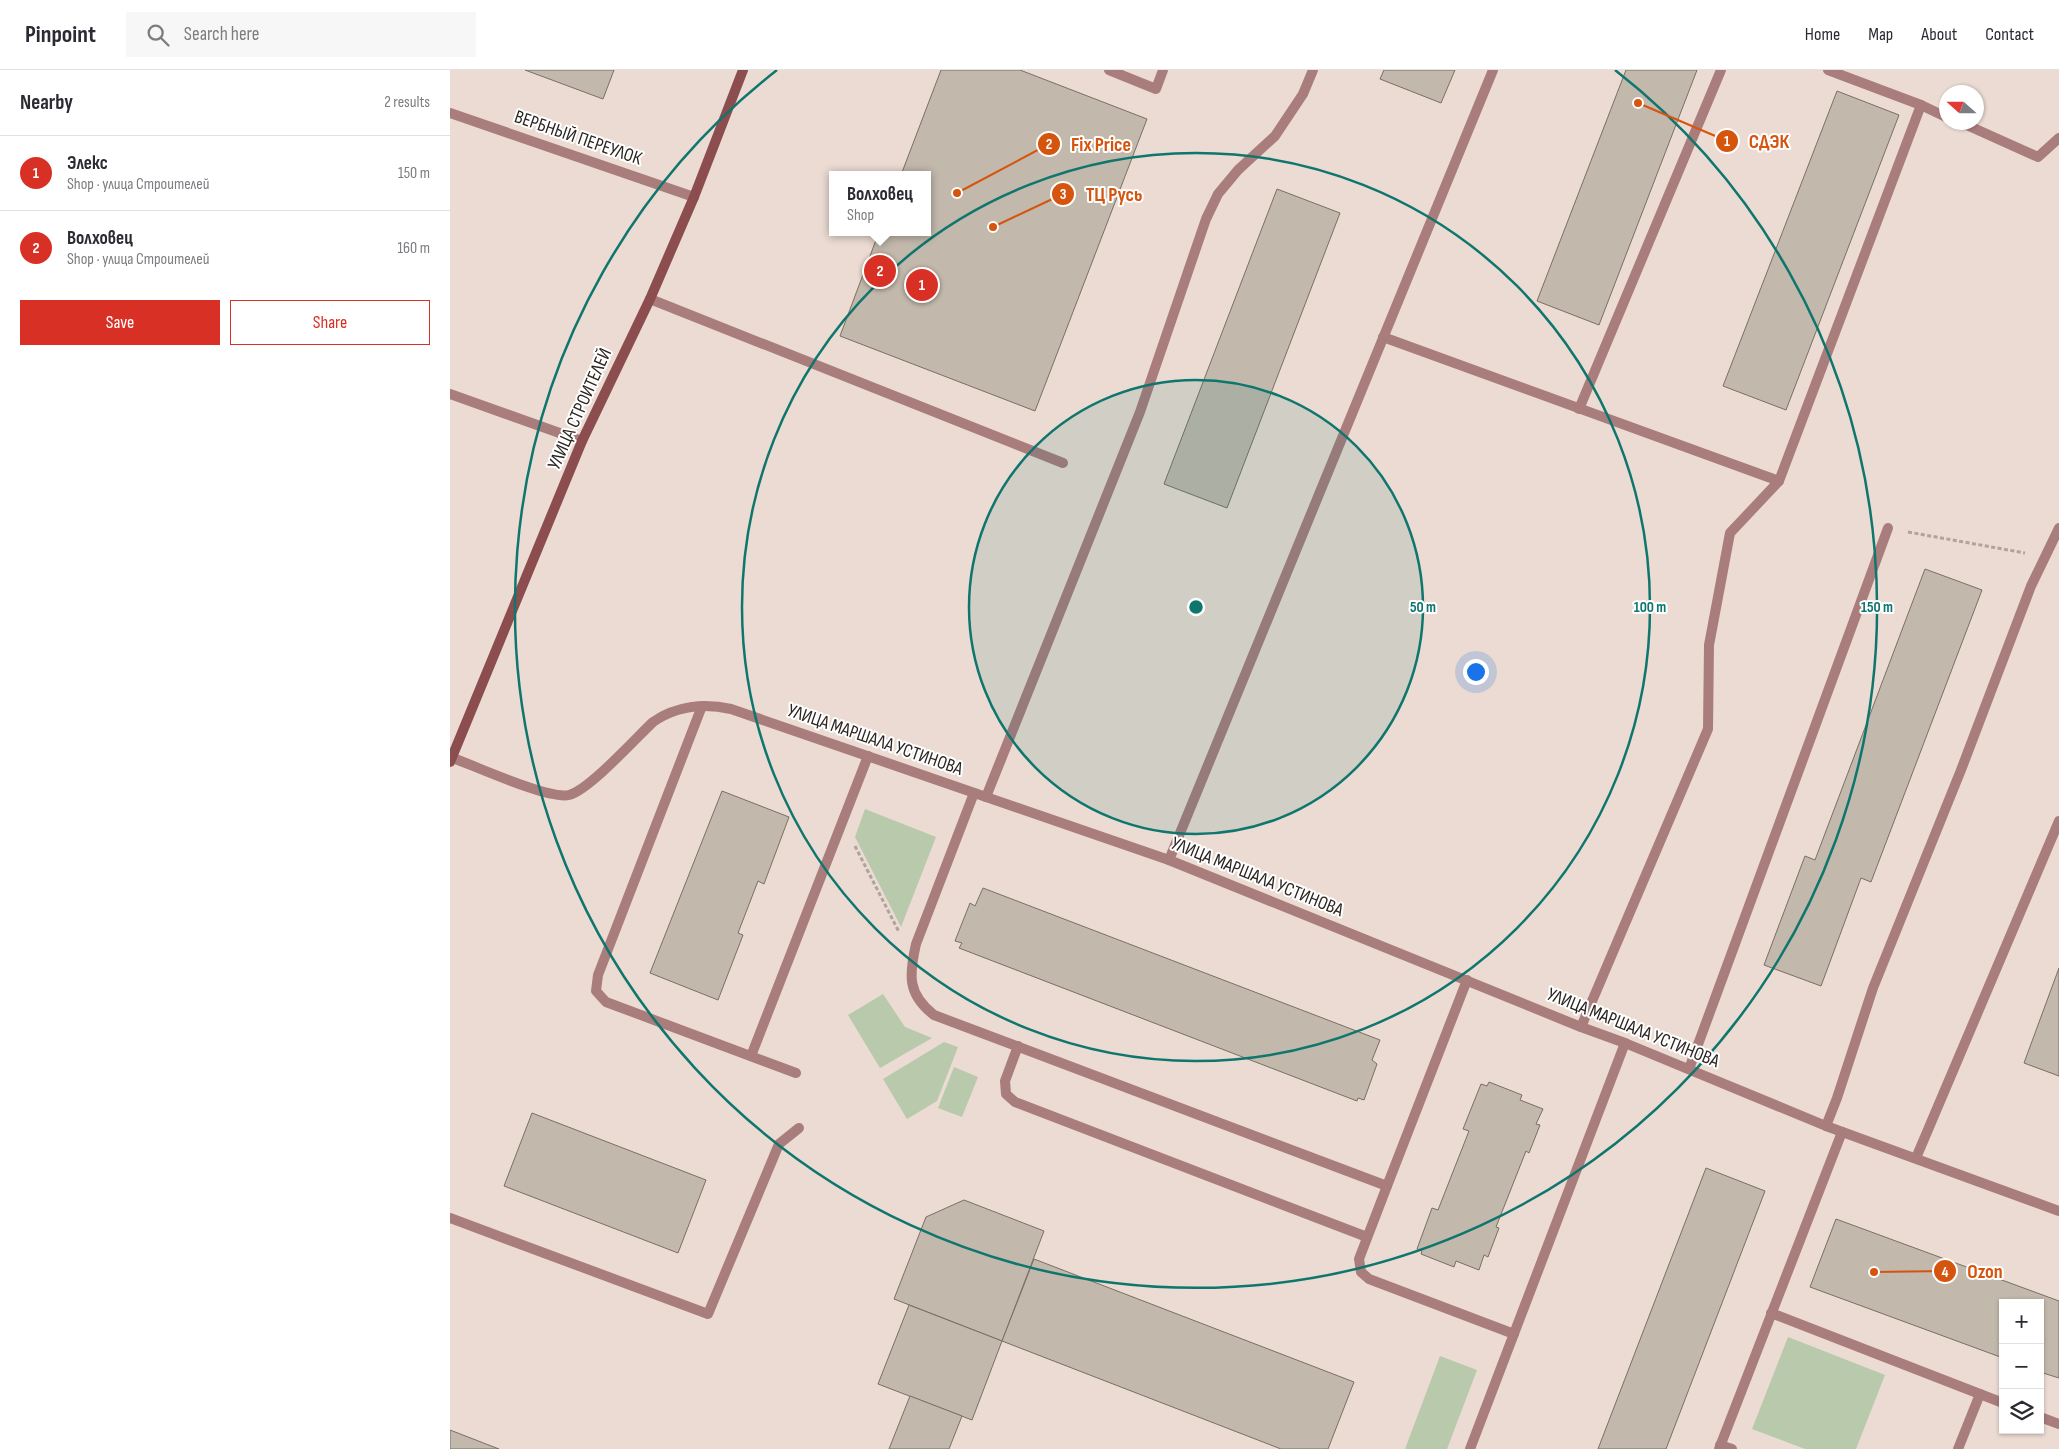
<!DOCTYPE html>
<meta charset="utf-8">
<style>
body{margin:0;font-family:"Sofia Sans Condensed",sans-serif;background:#f7f7f7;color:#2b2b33}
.controls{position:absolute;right:15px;bottom:15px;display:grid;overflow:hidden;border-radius:0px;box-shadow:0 1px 4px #0004}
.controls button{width:45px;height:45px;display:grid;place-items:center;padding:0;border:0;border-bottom:1px solid #e1e1e2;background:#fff;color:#2b2b33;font:25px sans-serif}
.compass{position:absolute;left:1489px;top:15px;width:45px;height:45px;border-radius:50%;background:#fff;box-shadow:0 1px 4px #0004;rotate:291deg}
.you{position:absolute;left:1025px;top:601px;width:18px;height:18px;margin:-12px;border:4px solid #fff;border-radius:50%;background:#1a73e8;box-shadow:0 0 0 8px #1a73e833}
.badge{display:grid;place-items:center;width:32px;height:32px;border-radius:50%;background:#d93025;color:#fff;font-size:16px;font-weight:700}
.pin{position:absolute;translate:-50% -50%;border:2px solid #fff;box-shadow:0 1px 5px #0006}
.popup{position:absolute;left:379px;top:101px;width:102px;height:65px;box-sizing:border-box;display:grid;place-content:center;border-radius:0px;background:#fff;filter:drop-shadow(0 1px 4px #0005);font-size:16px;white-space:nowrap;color:#7c7c81}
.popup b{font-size:19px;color:#2b2b33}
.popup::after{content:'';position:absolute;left:50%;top:100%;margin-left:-10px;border:10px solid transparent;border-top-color:#fff}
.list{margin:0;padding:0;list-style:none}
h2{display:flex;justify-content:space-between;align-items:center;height:65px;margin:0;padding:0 20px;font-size:21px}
h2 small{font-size:16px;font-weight:400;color:#7c7c81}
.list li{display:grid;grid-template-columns:32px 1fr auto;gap:15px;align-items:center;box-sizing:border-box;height:75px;padding:0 20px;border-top:1px solid #e1e1e2}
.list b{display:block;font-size:19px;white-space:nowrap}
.list p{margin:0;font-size:16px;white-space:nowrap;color:#7c7c81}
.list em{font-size:16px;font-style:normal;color:#7c7c81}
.actions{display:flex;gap:10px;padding:15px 20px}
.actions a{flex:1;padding:11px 0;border:1px solid #d93025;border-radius:0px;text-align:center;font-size:18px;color:#d93025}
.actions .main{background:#d93025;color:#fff}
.icon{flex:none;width:28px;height:28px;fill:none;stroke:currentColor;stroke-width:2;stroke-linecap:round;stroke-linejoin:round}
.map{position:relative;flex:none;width:1609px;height:1379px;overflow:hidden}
header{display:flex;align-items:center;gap:30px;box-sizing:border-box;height:70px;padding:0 25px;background:#fff;border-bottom:1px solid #e1e1e2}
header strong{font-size:24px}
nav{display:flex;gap:28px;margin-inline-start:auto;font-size:18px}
.search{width:350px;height:45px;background:#f7f7f7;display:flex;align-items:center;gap:12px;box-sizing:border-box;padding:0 18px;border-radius:0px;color:#7c7c81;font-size:19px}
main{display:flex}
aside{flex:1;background:#fff}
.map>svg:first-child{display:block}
.green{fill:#b9c9ac}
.building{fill:#c2b8ab;stroke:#796f63}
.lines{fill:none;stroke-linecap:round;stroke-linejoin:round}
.path{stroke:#afa39b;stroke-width:3;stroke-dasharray:4 2.5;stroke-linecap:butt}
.service{stroke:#aa7d7d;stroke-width:10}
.minor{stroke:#aa7d7d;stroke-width:10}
.secondary{stroke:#8c4d4f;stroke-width:10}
.ring{fill:none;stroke:#0f766e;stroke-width:2.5}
.labels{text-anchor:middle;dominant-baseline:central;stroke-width:4;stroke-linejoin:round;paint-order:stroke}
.street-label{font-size:19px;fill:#2b2522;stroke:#fff}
.centre{fill:#0f766e;stroke:#fff;stroke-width:2.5}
.ring-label{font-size:15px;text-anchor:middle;font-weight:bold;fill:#0f766e;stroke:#fff;stroke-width:4;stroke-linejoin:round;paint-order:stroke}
.leader{fill:none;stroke:#d5540e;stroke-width:2}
.callout-dot{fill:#d5540e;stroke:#fff;stroke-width:2}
.mark-label{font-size:15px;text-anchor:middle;font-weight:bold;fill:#fff}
.callout-label{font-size:20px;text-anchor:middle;font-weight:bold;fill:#d5540e;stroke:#fff;stroke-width:4;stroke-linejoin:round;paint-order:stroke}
</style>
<header>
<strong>Pinpoint</strong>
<div class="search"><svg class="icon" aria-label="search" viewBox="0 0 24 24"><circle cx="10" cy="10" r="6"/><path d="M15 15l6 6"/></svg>Search here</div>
<nav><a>Home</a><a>Map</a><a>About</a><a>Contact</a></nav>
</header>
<main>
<aside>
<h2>Nearby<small>2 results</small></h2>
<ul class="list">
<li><span class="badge">1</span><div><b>Элекс</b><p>Shop · улица Строителей</p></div><em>150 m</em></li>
<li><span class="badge">2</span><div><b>Волховец</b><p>Shop · улица Строителей</p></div><em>160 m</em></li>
</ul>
<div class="actions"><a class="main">Save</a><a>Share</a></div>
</aside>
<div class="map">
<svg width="1609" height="1379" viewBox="0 0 1609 1379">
<rect width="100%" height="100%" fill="#ebdbd2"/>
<g class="green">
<path d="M415 739 486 767 451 857 405 767Z"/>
<path d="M433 924 455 957 482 968 430 998 398 945Z"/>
<path d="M494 972 508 977 487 1031 457 1049 433 1009Z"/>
<path d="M504 997 528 1007 512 1047 488 1038Z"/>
<path d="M1338 1267 1435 1305 1406 1379H1355L1302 1359Z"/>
<path d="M990 1286 1027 1300 997 1379H955Z"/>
</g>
<g class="building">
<path d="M75 0H164L153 29Z"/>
<path d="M491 0H570L697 49 585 341 390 266 429 162H478V105H451Z"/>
<path d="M934 0H1005L991 33 930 9Z"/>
<path d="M1176 0H1247L1149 255 1087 231Z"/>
<path d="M1387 21 1449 45 1336 340 1273 316Z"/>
<path d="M827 119 890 143 777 438 714 414Z"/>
<path d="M1475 499 1532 520 1421 812 1411 808 1371 916 1314 895 1355 786 1365 790Z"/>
<path d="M272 721 339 747 314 814 308 811 288 863 293 865 268 930 200 903Z"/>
<path d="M533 818 930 970 922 990 927 994 914 1030 908 1028 907 1031 509 878 512 873 505 871 520 833 525 836Z"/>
<path d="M1609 898V1006L1574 993Z"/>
<path d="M1039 1012 1072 1025 1070 1030 1093 1039 1086 1054 1090 1055 1079 1083 1076 1081 1046 1157 1049 1158 1038 1187 1034 1185 1029 1200 1006 1191 1004 1197 971 1184 972 1181 967 1179 982 1138 988 1140 1019 1061 1013 1059 1031 1014 1037 1016Z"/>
<path d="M82 1043 256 1110 228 1183 54 1116Z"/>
<path d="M1256 1098 1315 1121 1244 1306 1216 1379H1148Z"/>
<path d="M514 1130 594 1161 552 1271 444 1229 476 1147Z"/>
<path d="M1386 1149 1609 1231V1308L1590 1302V1233H1553V1288L1360 1217Z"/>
<path d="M584 1189 904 1312 878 1379H831L552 1271Z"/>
<path d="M459 1235 552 1271 522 1350 428 1314Z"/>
<path d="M460 1326 512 1346 499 1379H439Z"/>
<path d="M0 1360 49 1379H0Z"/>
</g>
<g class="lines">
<g class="path">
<path d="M1458 462 1575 483"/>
<path d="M405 776 449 862"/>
</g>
<g class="service">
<path d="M659 0 706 19 713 0"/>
<path d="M1378 0 1471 35"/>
<path d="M1510 52 1588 87 1609 68"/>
<path d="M200 229 613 393"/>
<path d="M933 267 1329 411"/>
<path d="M1129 339 1271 0"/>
<path d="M252 636 148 905 146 921 156 932 346 1003"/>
<path d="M524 723 466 874C459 905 457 924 484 945L937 1116 909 1189 911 1202 919 1209 1064 1264"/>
<path d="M536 727 690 342 756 149 768 124 788 100 825 66 853 24 863 0"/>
<path d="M719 790 1043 0"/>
<path d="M1131 957 1258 659 1259 575 1280 463 1329 411 1471 35 1496 47"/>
<path d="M568 976 555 1011 556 1024 565 1032 917 1167"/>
<path d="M301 986 418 686"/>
<path d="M1239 999 1438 458"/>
<path d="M1376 1056 1387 1028 1423 918 1511 700 1581 516 1609 458"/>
<path d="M1466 1088 1609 751"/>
<path d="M937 1116 1017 910"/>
<path d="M0 1148 258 1244 329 1074 349 1058"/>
<path d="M1321 1243 1553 1333"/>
<path d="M1590 1347 1609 1354"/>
<path d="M1270 1375 1282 1379"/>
<path d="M1020 1379 1175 973"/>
<path d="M1269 1379 1392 1062"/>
<path d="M1508 1379 1530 1324"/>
</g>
<g class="minor">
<path d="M0 43 244 127"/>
<path d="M0 324 132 371"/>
<path d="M3 688C25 696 99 730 119 725 139 720 186 668 203 652 226 636 254 633 281 639L719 790 1131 957 1175 973 1376 1056 1609 1141"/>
</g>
<path class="secondary" d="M0 692 132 371 200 229 244 127 293 0"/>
</g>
<circle cx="746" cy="537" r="227" fill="#0f766e" fill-opacity=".12"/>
<g class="ring">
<circle cx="746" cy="537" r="227"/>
<circle cx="746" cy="537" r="454"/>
<path d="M1165 0A681 681 0 1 1 327 0"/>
</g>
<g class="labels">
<g class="street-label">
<text transform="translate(128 68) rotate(19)">ВЕРБНЫЙ ПЕРЕУЛОК</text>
<text transform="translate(130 339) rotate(-66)">УЛИЦА СТРОИТЕЛЕЙ</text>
<text transform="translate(425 670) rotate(19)">УЛИЦА МАРШАЛА УСТИНОВА</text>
<text transform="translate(807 807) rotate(22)">УЛИЦА МАРШАЛА УСТИНОВА</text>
<text transform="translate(1183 958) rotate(22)">УЛИЦА МАРШАЛА УСТИНОВА</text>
</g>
</g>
<circle cx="746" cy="537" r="8" class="centre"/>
<g class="ring-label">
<text x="973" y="542">50 m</text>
<text x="1200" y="542">100 m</text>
<text x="1427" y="542">150 m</text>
</g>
<path class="leader" d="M1188 33L1277 71M507 123L599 74M543 157L613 124M1424 1202L1495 1201"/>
<g class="callout-dot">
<circle cx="1188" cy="33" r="5"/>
<circle cx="507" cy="123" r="5"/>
<circle cx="543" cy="157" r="5"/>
<circle cx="1424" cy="1202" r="5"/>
<circle cx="1277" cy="71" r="12"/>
<circle cx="599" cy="74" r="12"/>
<circle cx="613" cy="124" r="12"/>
<circle cx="1495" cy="1201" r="12"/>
</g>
<g class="mark-label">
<text x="1277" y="76">1</text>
<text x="599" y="79">2</text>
<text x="613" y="129">3</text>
<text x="1495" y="1207">4</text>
</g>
<g class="callout-label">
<text x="1319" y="78">СДЭК</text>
<text x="651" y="81">Fix Price</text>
<text x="664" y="131">ТЦ Русь</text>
<text x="1535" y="1208">Ozon</text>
</g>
</svg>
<div class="controls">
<button>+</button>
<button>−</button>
<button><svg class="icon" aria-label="layers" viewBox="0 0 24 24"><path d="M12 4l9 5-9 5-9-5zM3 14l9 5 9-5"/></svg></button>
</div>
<svg class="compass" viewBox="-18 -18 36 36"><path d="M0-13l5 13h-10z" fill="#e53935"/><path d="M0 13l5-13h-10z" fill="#7c7c81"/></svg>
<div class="you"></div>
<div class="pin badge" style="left:472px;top:215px">1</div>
<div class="pin badge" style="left:430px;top:201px">2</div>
<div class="popup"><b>Волховец</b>Shop</div>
</div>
</main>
